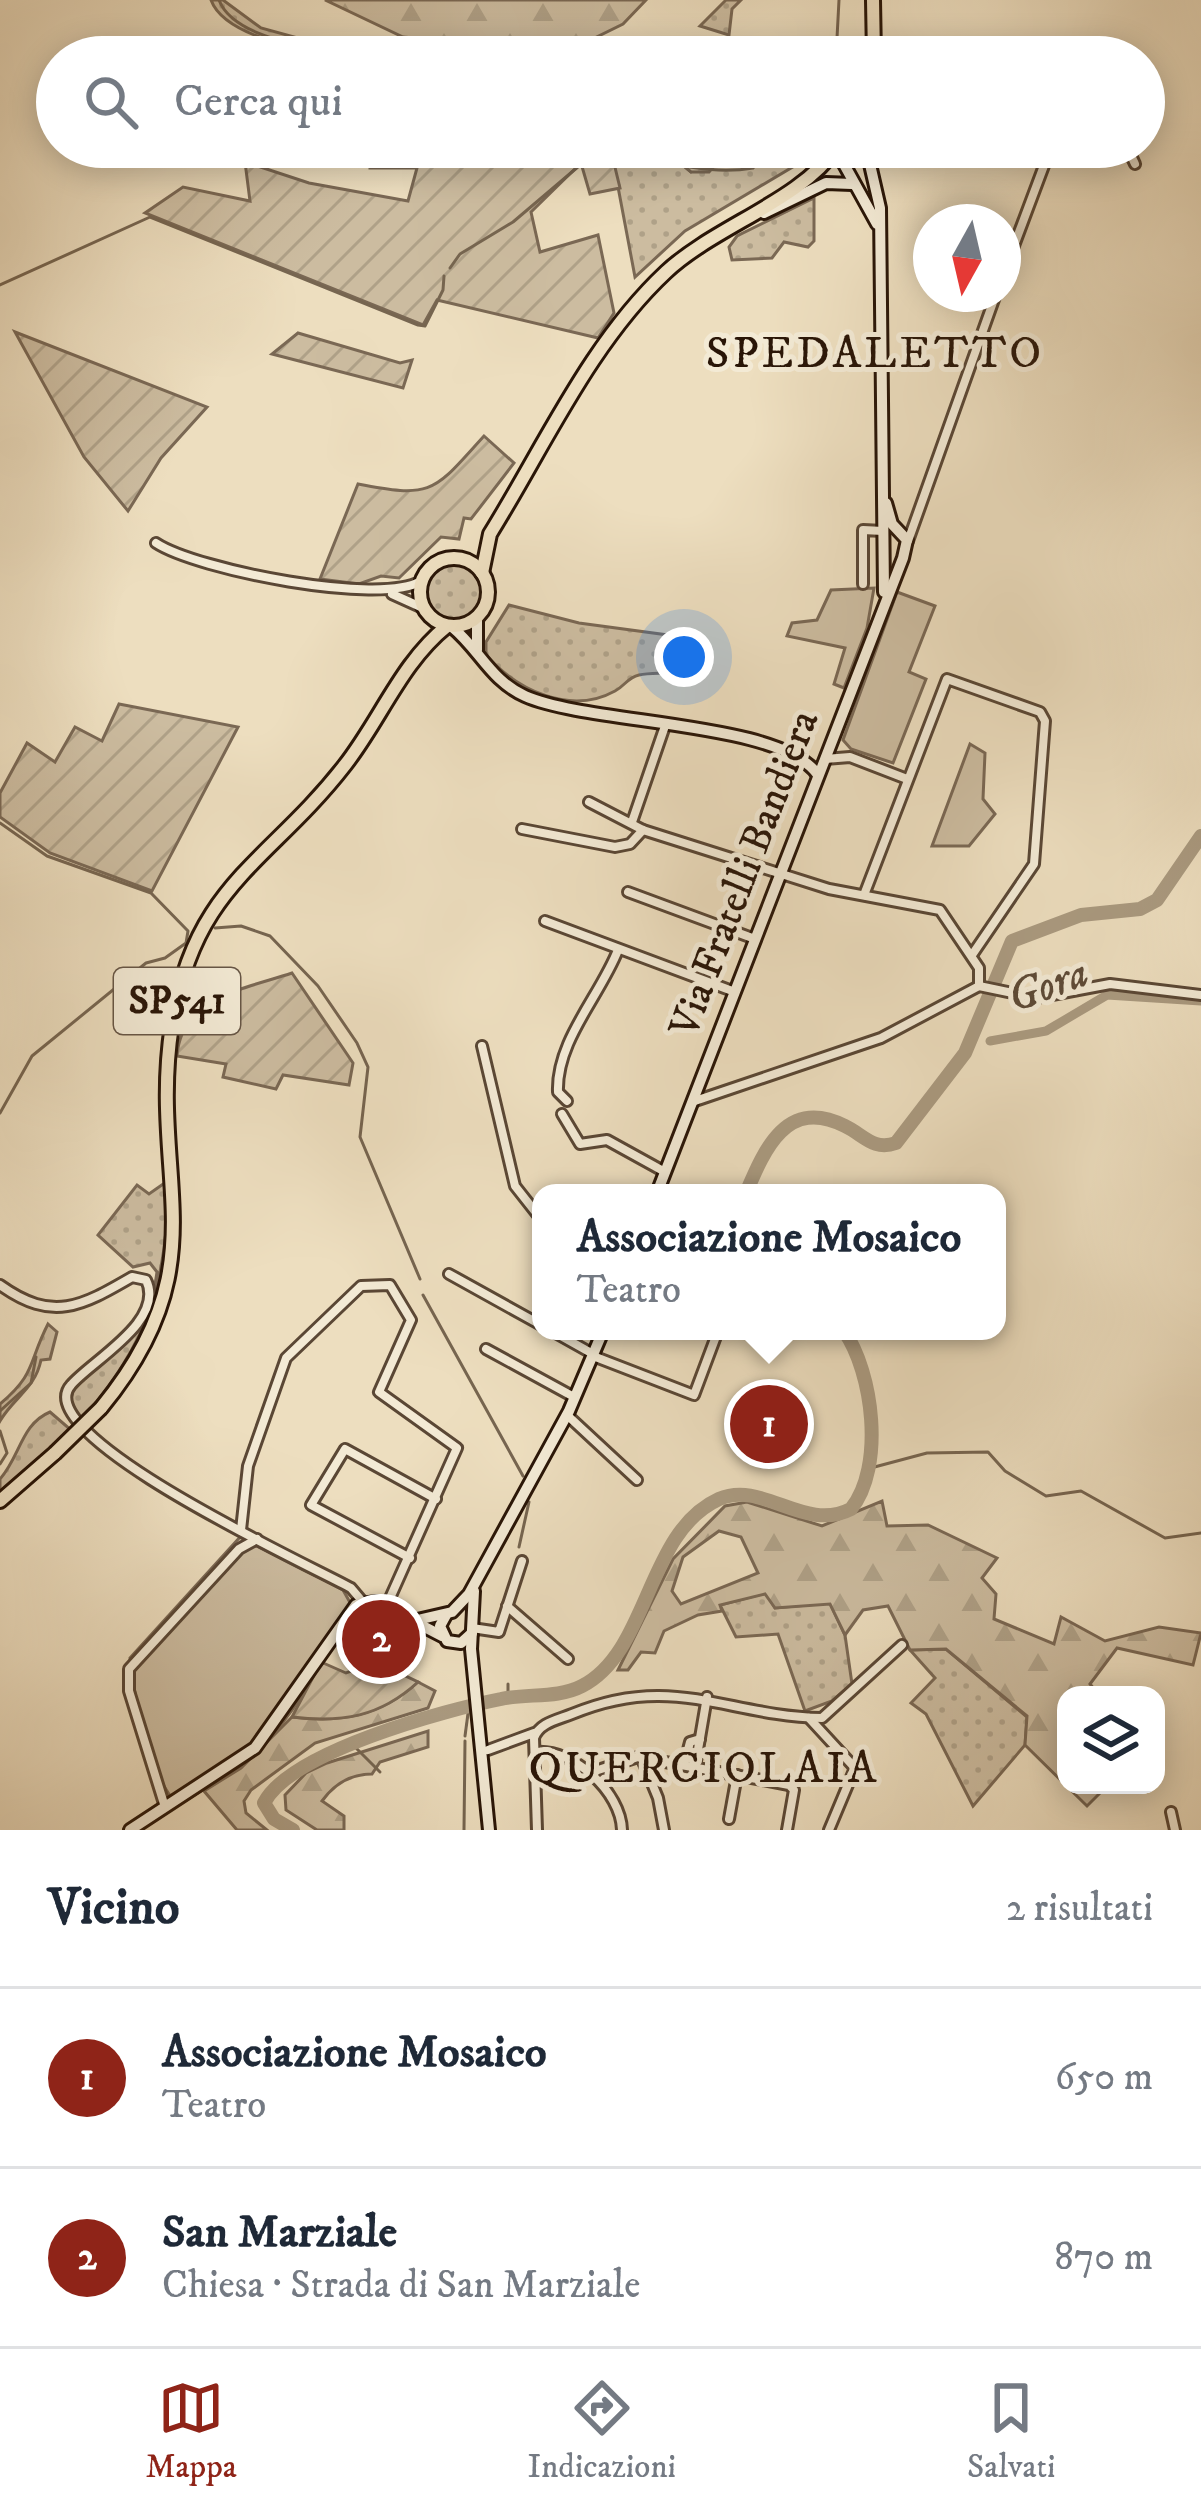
<!DOCTYPE html>
<html lang="it">
<meta charset="utf-8">
<style>
body{margin:0;font-family:"IM FELL DW Pica",serif;background:#f6f6f7;color:#1f2937}
.controls{position:absolute;right:36px;bottom:36px;display:grid;overflow:hidden;border-radius:24px;box-shadow:0 6px 30px #0003}
.controls button{width:108px;height:108px;display:grid;place-items:center;padding:0;border:0;border-bottom:3px solid #e0e1e3;background:#fff;color:#1f2937;font:60px sans-serif}
.compass{position:absolute;left:913px;top:204px;width:108px;height:108px;border-radius:50%;background:#fff;box-shadow:0 6px 30px #0003;rotate:188deg}
.you{position:absolute;left:684px;top:657px;width:42px;height:42px;margin:-30px;border:9px solid #fff;border-radius:50%;background:#1a73e8;box-shadow:0 0 0 18px #1a73e833}
.badge{display:grid;place-items:center;width:78px;height:78px;border-radius:50%;background:#8f2418;color:#fff;font-size:39px;font-weight:700}
.pin{position:absolute;translate:-50% -50%;border:6px solid #fff;box-shadow:0 3px 12px #0006}
.popup{position:absolute;left:532px;top:1184px;width:474px;height:156px;box-sizing:border-box;display:grid;place-content:center;border-radius:24px;background:#fff;filter:drop-shadow(0 3px 9px #0005);font-size:39px;white-space:nowrap;color:#747a83}
.popup b{font-size:45px;color:#1f2937}
.popup::after{content:'';position:absolute;left:50%;top:100%;margin-left:-24px;border:24px solid transparent;border-top-color:#fff}
.list{margin:0;padding:0;list-style:none}
h2{display:flex;justify-content:space-between;align-items:center;height:156px;margin:0;padding:0 48px;font-size:51px}
h2 small{font-size:39px;font-weight:400;color:#747a83}
.list li{display:grid;grid-template-columns:78px 1fr auto;gap:36px;align-items:center;box-sizing:border-box;height:180px;padding:0 48px;border-top:3px solid #e0e1e3}
.list b{display:block;font-size:45px;white-space:nowrap}
.list p{margin:0;font-size:39px;white-space:nowrap;color:#747a83}
.list em{font-size:39px;font-style:normal;color:#747a83}
.icon{flex:none;width:66px;height:66px;fill:none;stroke:currentColor;stroke-width:2;stroke-linecap:round;stroke-linejoin:round}
.map{position:relative;flex:none;width:1201px;height:1830px;overflow:hidden}
.search{position:absolute;background:#fff;box-shadow:0 6px 30px #0003;left:36px;right:36px;top:36px;height:132px;display:flex;align-items:center;gap:30px;box-sizing:border-box;padding:0 42px;border-radius:66px;color:#747a83;font-size:45px}
.sheet{height:516px;background:#fff}
nav{display:flex;justify-content:space-around;align-items:center;box-sizing:border-box;height:168px;border-top:3px solid #e0e1e3;background:#fff;font-size:33px;color:#747a83}
nav a{display:grid;justify-items:center;gap:6px}
nav .on{color:#8f2418}
.map>svg:first-child{display:block}
.grass{fill:url(#grass-dots);stroke:#7a6854;stroke-width:3}
.forest{fill:url(#forest-firs);stroke:#7a6854;stroke-width:3;fill-rule:evenodd}
.park{fill:#ccbca0;stroke:#7a6854;stroke-width:3}
.garden{fill:url(#garden-furrows);stroke:#7a6854;stroke-width:3}
.lines{fill:none;stroke-linecap:round;stroke-linejoin:round}
.stream{stroke:#766550;stroke-width:3}
.canal{stroke:#aa9a80;stroke-width:9}
.river{stroke:#aa9a80;stroke-width:14}
.street-casing{stroke:#5a4735;stroke-width:14}
.secondary-casing{stroke:#291507;stroke-width:16}
.primary-casing{stroke:#291507;stroke-width:18}
.street{stroke:#f3ead5;stroke-width:8}
.secondary{stroke:#f3ead5;stroke-width:10}
.primary{stroke:#eddebf;stroke-width:12}
.primary-bridge-casing{stroke:#291507;stroke-width:18;stroke-linecap:butt}
.primary-bridge{stroke:#eddebf;stroke-width:12}
.labels{text-anchor:middle;dominant-baseline:central;stroke-width:10;stroke-linejoin:round;paint-order:stroke}
.shield{fill:#f3ead5;stroke:#665545;stroke-width:3}
.shield-label{font-size:39px;font-weight:bold;fill:#291507}
.street-label{font-size:42px;fill:#291507;stroke:#f3ead5}
.neighbourhood-label{font-size:45px;letter-spacing:3px;fill:#291507;stroke:#f3ead5}
.water-label{font-size:45px;font-style:italic;fill:#5d4a37;stroke:#f3ead5}
</style>
<div class="map">
<svg width="1201" height="1830" viewBox="0 0 1201 1830">
<defs>
<pattern id="grass-dots" width="8" height="8" patternUnits="userSpaceOnUse" patternTransform="scale(3)"><rect width="8" height="8" fill="#ccbca0"/><path d="M2 2h.1M6 6h.1" fill="none" stroke="#afa188" stroke-width="1.8" stroke-linecap="round"/></pattern>
<pattern id="forest-firs" width="22" height="20" patternUnits="userSpaceOnUse" patternTransform="scale(3)"><rect width="22" height="20" fill="#ccbca0"/><path d="M5 1l3.5 6h-7zM16 11l3.5 6h-7z" fill="#afa188"/></pattern>
<pattern id="garden-furrows" width="10" height="10" patternUnits="userSpaceOnUse" patternTransform="scale(3)"><rect width="10" height="10" fill="#ccbca0"/><path d="M-1 1l2-2M0 10L10 0M9 11l2-2" fill="none" stroke="#afa188"/></pattern>
</defs>
<rect width="100%" height="100%" fill="#eddebf"/>
<filter id="stains"><feTurbulence type="fractalNoise" baseFrequency=".00167" numOctaves="4"/><feColorMatrix values="0 0 0 0 .2 0 0 0 0 .09 0 0 0 0 .02 0 0 0 .5 -.17"/></filter>
<radialGradient id="worn" r=".72"><stop offset=".6" stop-color="#630" stop-opacity="0"/><stop offset="1" stop-color="#630" stop-opacity=".3"/></radialGradient>
<g class="grass">
<path d="M211 0H223L261 28 367 57C329 57 226 41 211 0Z"/>
<path d="M726 0H741L732 9 729 35 700 26Z"/>
<path d="M731 147H816L801 162 685 231 635 277 612 155 673 157 691 172Z"/>
<path d="M814 198V241L808 247 784 242 772 258 732 260 729 247 737 236Z"/>
<circle cx="453" cy="592" r="29"/>
<path d="M509 605 579 623 690 638 696 645 694 664C681 677 657 671 639 675 627 678 626 685 615 691 570 716 517 690 486 655V642Z"/>
<path d="M169 1180C166 1284 150 1342 80 1422L70 1409V1394C109 1346 148 1342 157 1272L150 1263 133 1267 98 1235 137 1185 149 1194Z"/>
<path d="M48 1324 57 1332 50 1359 41 1360C35 1389 14 1397 0 1421V1404C36 1374 28 1363 48 1324Z"/>
<path d="M50 1412 71 1430 0 1493V1479C20 1457 21 1424 50 1412Z"/>
<path d="M766 1593 775 1608 830 1603 845 1635 852 1684 832 1701 805 1711 778 1634 736 1637 720 1605Z"/>
<path d="M946 1649 1027 1717 1025 1745 973 1806 926 1714 911 1703 935 1678 910 1650Z"/>
</g>
<g class="forest">
<path d="M325 0H646L623 24 566 52 403 37Z"/>
<path d="M676 147H731L709 172H691L673 157Z"/>
<path d="M882 1501 887 1526 928 1525 997 1558 982 1578 996 1594 994 1619 1054 1644 1061 1617 1105 1641 1159 1627 1201 1633 1193 1665 1117 1648 1090 1684 1099 1695H1066V1785H1108L1087 1806 1025 1745 1027 1716 946 1649 910 1650 888 1606 863 1610 845 1635 830 1604 775 1608 765 1594 720 1605 722 1611 698 1615 664 1631 655 1653 641 1652 628 1670H618L673 1559 725 1506 747 1502 822 1526ZM719 1531 741 1537 758 1573 681 1604 672 1591 683 1557Z"/>
<path d="M418 1682 435 1691 428 1708 315 1743 251 1790 244 1801 246 1813 267 1830H237L204 1791 241 1768 292 1717C340 1723 381 1716 418 1682Z"/>
<path d="M428 1731V1747L380 1762 372 1774C351 1774 335 1783 322 1801L344 1816V1830H317L286 1810 285 1795 306 1773 327 1763Z"/>
</g>
<g class="park">
<path d="M874 588 867 628 844 688 834 684 845 648 787 636 792 623 817 620 831 590Z"/>
<path d="M897 592 935 606 909 672 926 679 893 763 851 749 843 740Z"/>
<path d="M970 744 985 753 983 799 995 814 969 846H932Z"/>
<path d="M240 1537 343 1590 352 1606C294 1711 286 1742 178 1805 148 1775 135 1703 130 1658Z"/>
</g>
<g class="garden">
<path d="M451 40 505 45 507 57H450Z"/>
<path d="M370 147H524L582 162 612 155 620 188 590 194 581 163 531 212 540 252 598 235 614 313 598 338 437 300 423 325 145 213 183 187 250 201 245 162 309 183 408 201 417 168H370Z"/>
<path d="M15 332 207 407 161 458 128 511 84 457Z"/>
<path d="M298 333 400 363 412 360 403 388 272 354Z"/>
<path d="M484 436 514 463 471 519 464 518 459 539 441 537 399 578 381 576 359 584 320 579 358 484C434 499 434 491 484 436Z"/>
<path d="M119 704 238 727 152 891 50 853 0 817V793L27 743 55 762 75 727 102 741Z"/>
<path d="M292 973 353 1063 349 1085 283 1075 276 1089 223 1077 226 1064 177 1056C181 997 245 989 292 973Z"/>
<path d="M321 1662 346 1673 376 1662 418 1682C380 1717 342 1723 292 1717Z"/>
</g>
<g class="lines">
<g class="stream">
<path d="M219 0C233 38 310 47 345 57"/>
<path d="M836 57 839 0"/>
<path d="M518 147C549 173 585 156 619 158 665 160 707 176 753 168L769 147"/>
<path d="M450 268 460 254 513 222 579 166"/>
<path d="M0 285 150 217 418 325 425 326 443 290 444 276"/>
<path d="M0 823 47 856 151 893 188 931 186 943 165 958 146 963 32 1056 0 1113"/>
<path d="M1198 845 1201 844"/>
<path d="M215 928 241 926 270 936 318 986 357 1043 368 1067 360 1137 420 1279"/>
<path d="M423 1295 523 1476"/>
<path d="M0 1411 31 1383 36 1357"/>
<path d="M0 1431 7 1453 0 1464"/>
<path d="M867 1469 927 1453 988 1452 1005 1471 1046 1496 1081 1491 1165 1538 1201 1533"/>
<path d="M519 1547 529 1502"/>
<path d="M508 1697V1684"/>
<path d="M465 1736 469 1706"/>
<path d="M352 1744 380 1772"/>
<path d="M464 1830 465 1741"/>
</g>
<path class="canal" d="M990 1041 1046 1031 1107 995 1201 1001"/>
<g class="river">
<path d="M746 1193C765 1148 787 1097 845 1126 864 1135 873 1151 896 1143L965 1053 1012 941 1081 915 1140 909 1157 900 1201 836"/>
<path d="M293 1830 274 1819 264 1803C290 1752 445 1710 501 1699 528 1693 557 1699 582 1686 650 1651 646 1532 719 1499 763 1480 804 1533 851 1509 885 1467 873 1372 844 1331"/>
</g>
<g class="street-casing">
<g id="street">
<path d="M1071 147 1095 161 1128 149 1135 164"/>
<path d="M1003 275 1051 147"/>
<path d="M908 541 996 294"/>
<path d="M156 543C197 570 381 606 421 581"/>
<path d="M863 584V530L883 531"/>
<path d="M392 594 423 608"/>
<path d="M825 759 850 757 907 779"/>
<path d="M589 802 643 830 829 889 940 910 979 968V986"/>
<path d="M632 822 665 726"/>
<path d="M522 829 615 847 630 844 643 830"/>
<path d="M628 892 755 939"/>
<path d="M864 895 947 679 1040 712 1045 721 1034 864 972 955"/>
<path d="M545 921 735 992"/>
<path d="M979 986 1036 998 1110 984 1201 995"/>
<path d="M482 1046 515 1186 541 1219"/>
<path d="M567 1101 558 1092C556 1041 600 996 618 950"/>
<path d="M692 1102 881 1038 979 986"/>
<path d="M562 1114 580 1144 607 1140 665 1172"/>
<path d="M449 1274 541 1325"/>
<path d="M0 1285C53 1323 82 1306 132 1277L146 1280C166 1321 91 1361 71 1385 26 1435 311 1566 351 1588L362 1601"/>
<path d="M552 1331 593 1354"/>
<path d="M486 1349 574 1397"/>
<path d="M593 1356 694 1395 718 1331"/>
<path d="M567 1415 637 1480"/>
<path d="M241 1530 248 1466 286 1358 361 1286 390 1285 411 1320 379 1392 457 1448 386 1607"/>
<path d="M410 1558 311 1505 345 1449 436 1499"/>
<path d="M507 1606 568 1659"/>
<path d="M472 1628 499 1632 522 1561"/>
<path d="M809 1718 855 1768 829 1830"/>
<path d="M488 1750 534 1733"/>
<path d="M536 1752C574 1749 621 1792 622 1830"/>
<path d="M642 1759 658 1798 664 1830"/>
<path d="M684 1765 690 1742 700 1739"/>
<path d="M695 1767 707 1697"/>
<path d="M589 1773 638 1757 789 1785 794 1790 787 1830"/>
<path d="M165 1807 129 1691V1669L239 1549 257 1539"/>
<path d="M1171 1812 1175 1830"/>
<path d="M729 1819 737 1775"/>
<path d="M537 1830 534 1738C539 1723 557 1720 572 1714 673 1672 726 1716 822 1718L902 1645"/>
</g>
</g>
<g class="secondary-casing">
<g id="secondary">
<path d="M866 147 880 208 884 592"/>
<path d="M840 157 877 224"/>
<path d="M764 213 826 183 852 184"/>
<path d="M452 627C480 650 490 680 525 696 591 725 782 721 818 775"/>
<path d="M477 650V618"/>
<path d="M657 1193 903 558 907 540 892 524 886 503"/>
<path d="M474 1591 471 1649 489 1830"/>
<path d="M446 1615 440 1626 447 1641 461 1643 472 1633"/>
<path d="M413 1621 452 1612 469 1594 569 1411 603 1331"/>
<path d="M130 1830 255 1748 356 1605 376 1602 442 1636"/>
</g>
</g>
<g class="primary-casing">
<g id="primary">
<path d="M873 0 874 57"/>
<circle cx="454" cy="592" r="34"/>
<path d="M482 573 490 534C544 447 590 343 666 272 715 226 801 201 837 147"/>
<path d="M101 1408C222 1261 148 1180 172 1025 194 884 269 863 345 765 381 719 401 663 447 626"/>
<path d="M0 1501 55 1453"/>
</g>
</g>
<use href="#street" class="street"/>
<use href="#secondary" class="secondary"/>
<use href="#primary" class="primary"/>
<g class="primary-bridge-casing">
<path id="primary-bridge" d="M55 1453 101 1408"/>
</g>
<use href="#primary-bridge" class="primary-bridge"/>
</g>
<g class="labels">
<rect class="shield" x="114" y="968" width="126" height="66" rx="9"/>
<g class="shield-label">
<text x="177" y="1001">SP541</text>
</g>
<g class="street-label">
<text transform="translate(745 874) rotate(-69)">Via Fratelli Bandiera</text>
</g>
<g class="neighbourhood-label">
<text x="875" y="354">SPEDALETTO</text>
<text x="704" y="1769">QUERCIOLAIA</text>
</g>
<g class="water-label">
<text transform="translate(1048 986) rotate(-21)">Gora</text>
</g>
</g>
<rect width="100%" height="100%" filter="url(#stains)"/>
<rect width="100%" height="100%" fill="url(#worn)"/>
</svg>
<div class="controls">
<button><svg class="icon" aria-label="layers" viewBox="0 0 24 24"><path d="M12 4l9 5-9 5-9-5zM3 14l9 5 9-5"/></svg></button>
</div>
<svg class="compass" viewBox="-18 -18 36 36"><path d="M0-13l5 13h-10z" fill="#e53935"/><path d="M0 13l5-13h-10z" fill="#747a83"/></svg>
<div class="you"></div>
<div class="pin badge" style="left:769px;top:1424px">1</div>
<div class="popup"><b>Associazione Mosaico</b>Teatro</div>
<div class="pin badge" style="left:381px;top:1639px">2</div>
<div class="search"><svg class="icon" aria-label="search" viewBox="0 0 24 24"><circle cx="10" cy="10" r="6"/><path d="M15 15l6 6"/></svg>Cerca qui</div>
</div>
<section class="sheet">
<h2>Vicino<small>2 risultati</small></h2>
<ul class="list">
<li><span class="badge">1</span><div><b>Associazione Mosaico</b><p>Teatro</p></div><em>650 m</em></li>
<li><span class="badge">2</span><div><b>San Marziale</b><p>Chiesa · Strada di San Marziale</p></div><em>870 m</em></li>
</ul>
</section>
<nav>
<a class="on"><svg class="icon" aria-label="map" viewBox="0 0 24 24"><path d="M3 6l6-2 6 2 6-2v14l-6 2-6-2-6 2zM9 4v14M15 6v14"/></svg>Mappa</a>
<a><svg class="icon" aria-label="directions" viewBox="0 0 24 24"><path d="M12 3l9 9-9 9-9-9zM9 14v-3h6M13 9l2 2-2 2"/></svg>Indicazioni</a>
<a><svg class="icon" aria-label="saved" viewBox="0 0 24 24"><path d="M7 4h10v16l-5-4-5 4z"/></svg>Salvati</a>
</nav>
